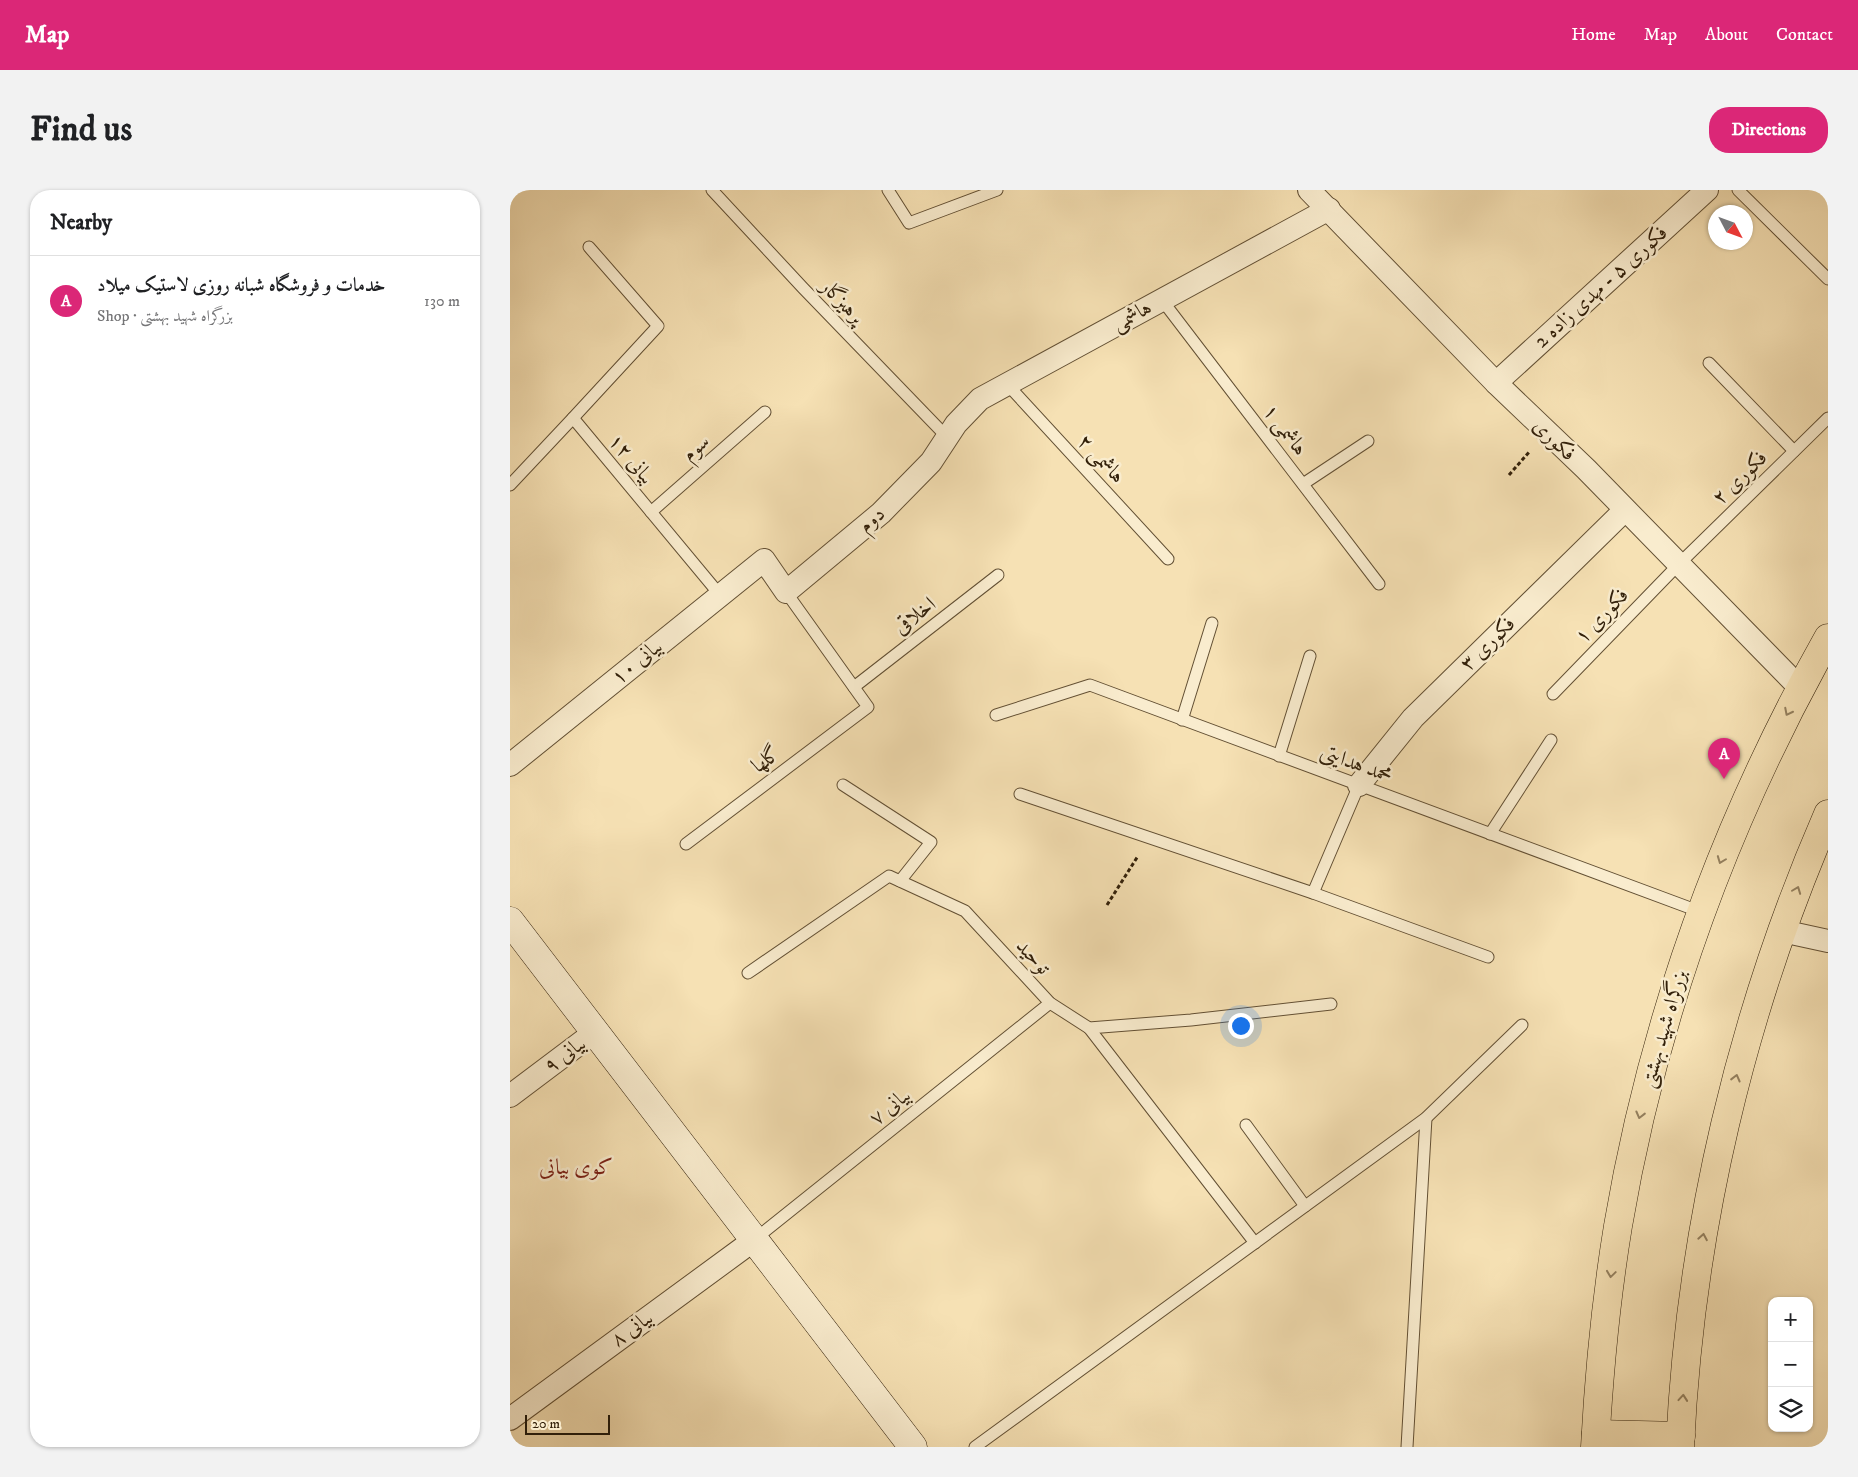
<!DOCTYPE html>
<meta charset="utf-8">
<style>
body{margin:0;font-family:"IM FELL DW Pica",Amiri,serif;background:#f2f2f2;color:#202124}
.controls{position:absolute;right:15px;bottom:15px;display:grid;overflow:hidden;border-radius:10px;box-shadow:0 1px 4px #0004}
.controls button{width:45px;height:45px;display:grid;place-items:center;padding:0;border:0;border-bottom:1px solid #e0e0e0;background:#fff;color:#202124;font:25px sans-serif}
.compass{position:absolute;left:1198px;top:15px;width:45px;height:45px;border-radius:50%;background:#fff;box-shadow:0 1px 4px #0004;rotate:131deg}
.scale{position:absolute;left:15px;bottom:12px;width:85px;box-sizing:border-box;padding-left:5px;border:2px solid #32200a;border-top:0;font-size:14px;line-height:18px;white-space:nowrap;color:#32200a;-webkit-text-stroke:4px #f9ecce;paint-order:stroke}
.you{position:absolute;left:730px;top:835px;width:18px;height:18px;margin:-12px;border:4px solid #fff;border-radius:50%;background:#1a73e8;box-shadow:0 0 0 8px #1a73e833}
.badge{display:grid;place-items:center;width:32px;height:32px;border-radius:50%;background:#db2777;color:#fff;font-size:16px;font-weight:700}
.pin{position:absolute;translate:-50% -41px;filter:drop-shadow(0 1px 2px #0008)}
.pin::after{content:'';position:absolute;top:26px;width:18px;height:15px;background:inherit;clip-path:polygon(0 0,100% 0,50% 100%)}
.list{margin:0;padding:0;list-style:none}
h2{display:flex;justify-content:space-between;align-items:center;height:65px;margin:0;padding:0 20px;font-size:21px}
h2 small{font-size:16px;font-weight:400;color:#757577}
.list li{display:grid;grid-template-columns:32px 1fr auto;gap:15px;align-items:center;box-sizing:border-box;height:90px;padding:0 20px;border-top:1px solid #e0e0e0}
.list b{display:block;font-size:19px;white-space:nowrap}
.list p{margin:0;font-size:16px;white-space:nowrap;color:#757577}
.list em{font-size:16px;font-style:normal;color:#757577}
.icon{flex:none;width:28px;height:28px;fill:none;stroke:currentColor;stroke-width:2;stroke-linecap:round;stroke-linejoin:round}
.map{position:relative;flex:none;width:1318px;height:1257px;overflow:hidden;border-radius:20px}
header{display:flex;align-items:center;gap:30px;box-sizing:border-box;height:70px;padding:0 25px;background:#db2777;color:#fff}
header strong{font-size:24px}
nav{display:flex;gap:28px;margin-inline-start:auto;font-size:18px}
.intro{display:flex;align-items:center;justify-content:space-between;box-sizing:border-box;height:120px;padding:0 30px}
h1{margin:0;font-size:35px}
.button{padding:12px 22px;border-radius:20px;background:#db2777;color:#fff;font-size:18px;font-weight:700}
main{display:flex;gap:30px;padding:0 30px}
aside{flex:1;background:#fff;border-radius:20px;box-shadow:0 1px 4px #0004}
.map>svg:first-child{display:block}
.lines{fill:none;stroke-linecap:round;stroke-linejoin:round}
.lane-casing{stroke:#635034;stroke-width:13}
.street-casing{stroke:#635034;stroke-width:24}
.secondary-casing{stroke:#32200a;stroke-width:29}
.highway-casing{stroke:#32200a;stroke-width:29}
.path{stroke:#32200a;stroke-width:3;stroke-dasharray:4 2.5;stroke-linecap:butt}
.lane{stroke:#f9ecce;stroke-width:11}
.street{stroke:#f9ecce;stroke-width:22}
.secondary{stroke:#f9ecce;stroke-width:28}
.highway{stroke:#f6e1b4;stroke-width:28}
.oneway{stroke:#94805f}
.labels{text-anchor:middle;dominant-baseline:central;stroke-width:5;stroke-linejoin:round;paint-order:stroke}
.street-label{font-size:21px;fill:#32200a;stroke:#f9ecce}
.neighbourhood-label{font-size:22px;fill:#7a1f14;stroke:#f9ecce}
</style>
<header>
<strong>Map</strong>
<nav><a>Home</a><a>Map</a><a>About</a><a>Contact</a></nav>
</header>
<div class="intro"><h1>Find us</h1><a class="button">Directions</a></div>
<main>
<aside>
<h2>Nearby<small></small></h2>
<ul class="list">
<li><span class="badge">A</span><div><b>خدمات و فروشگاه شبانه روزی لاستیک میلاد</b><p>Shop · بزرگراه شهید بهشتی</p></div><em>130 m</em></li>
</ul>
</aside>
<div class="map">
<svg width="1318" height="1257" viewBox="0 0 1318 1257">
<rect width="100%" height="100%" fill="#f6e1b4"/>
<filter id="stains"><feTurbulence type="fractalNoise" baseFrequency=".004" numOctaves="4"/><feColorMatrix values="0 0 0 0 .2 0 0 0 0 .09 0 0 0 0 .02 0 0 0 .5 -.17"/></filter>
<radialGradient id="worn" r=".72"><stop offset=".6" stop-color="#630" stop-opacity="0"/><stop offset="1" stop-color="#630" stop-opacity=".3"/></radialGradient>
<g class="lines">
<g class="lane-casing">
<g id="lane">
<path d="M202 0 293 98 437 247"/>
<path d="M378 0 399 33 487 0"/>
<path d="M1228 0 1318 89"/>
<path d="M652 110 869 394"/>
<path d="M1199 173 1284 261"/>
<path d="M497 194 658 369"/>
<path d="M63 228 148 136 79 57"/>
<path d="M793 294 858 251"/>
<path d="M0 295 63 228 210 405"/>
<path d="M141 322 255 222"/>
<path d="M344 497 488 385"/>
<path d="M1043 504 1169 374 1318 228"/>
<path d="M486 525 580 495 1191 722"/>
<path d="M672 530 702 433"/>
<path d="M769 566 800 466"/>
<path d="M333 595 421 652 390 691"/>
<path d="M510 604 803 703 978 767"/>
<path d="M980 644 1041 550"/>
<path d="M176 654 358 517 276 402"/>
<path d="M803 703 849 595"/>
<path d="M238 783 379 686 455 721 540 813 579 838 681 830 821 814"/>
<path d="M579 838 745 1053"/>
<path d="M736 935 795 1016"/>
<path d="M245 1049 540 813"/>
<path d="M465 1257 916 928 1012 835"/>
<path d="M897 1257 916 928"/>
</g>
</g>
<g class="street-casing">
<g id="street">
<path d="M799 0 986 193 1076 279 1290 498"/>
<path d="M986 193 1197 0"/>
<path d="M0 575 254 370 276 402 371 323 421 272 446 234 470 209 819 19"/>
<path d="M849 595 903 528 1115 320"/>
<path d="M1272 741 1318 751"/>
<path d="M0 906 85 842"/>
<path d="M0 1229 244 1050"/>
</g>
</g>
<g class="secondary-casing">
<path id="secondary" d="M0 731 403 1257"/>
</g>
<g class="highway-casing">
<g id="highway">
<path d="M1086 1244 1171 1246"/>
<path d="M1085 1257C1089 1183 1096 1109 1108 1036 1143 829 1215 631 1318 448"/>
<path d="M1170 1257C1180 1040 1231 824 1318 624"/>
</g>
</g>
<g class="path">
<path d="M999 285 1020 261"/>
<path d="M597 715 628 666"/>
</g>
<use href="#lane" class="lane"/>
<use href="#street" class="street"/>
<use href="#secondary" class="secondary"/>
<use href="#highway" class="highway"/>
</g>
<defs><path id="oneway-chevron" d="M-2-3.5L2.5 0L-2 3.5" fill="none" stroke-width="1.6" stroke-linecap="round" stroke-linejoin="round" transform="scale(1.25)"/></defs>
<g class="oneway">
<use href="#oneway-chevron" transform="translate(1278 522) rotate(117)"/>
<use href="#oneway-chevron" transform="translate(1211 670) rotate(111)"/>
<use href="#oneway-chevron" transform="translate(1287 700) rotate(-69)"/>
<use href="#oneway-chevron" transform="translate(1226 888) rotate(-76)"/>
<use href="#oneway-chevron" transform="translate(1130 925) rotate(104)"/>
<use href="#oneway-chevron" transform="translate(1193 1047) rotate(-80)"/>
<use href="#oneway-chevron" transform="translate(1101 1084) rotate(98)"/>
<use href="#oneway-chevron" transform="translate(1173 1208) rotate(-85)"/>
</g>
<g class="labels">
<g class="street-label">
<text transform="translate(1091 97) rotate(-42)">فکوری ۵ - مهدی زاده 2</text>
<text transform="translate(332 112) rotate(46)">پرهیزگار</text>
<text transform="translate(622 126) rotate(-28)">هاشمی</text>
<text transform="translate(775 240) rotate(53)">هاشمی ۱</text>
<text transform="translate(1044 250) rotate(44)">فکوری</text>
<text transform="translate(186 258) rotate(-41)">سوم</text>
<text transform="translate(121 269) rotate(50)">بیانی ۱۲</text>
<text transform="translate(591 269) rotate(47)">هاشمی ۲</text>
<text transform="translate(1230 288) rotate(-44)">فکوری ۲</text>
<text transform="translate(362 330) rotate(-41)">دوم</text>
<text transform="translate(405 426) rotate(-38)">اخلاقی</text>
<text transform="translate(1092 426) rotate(-46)">فکوری ۱</text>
<text transform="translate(978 454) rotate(-44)">فکوری ۳</text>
<text transform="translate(127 472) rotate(-39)">بیانی ۱۰</text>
<text transform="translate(256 570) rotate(-37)">گلها</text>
<text transform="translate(846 574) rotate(20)">محمد هدایتی</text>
<text transform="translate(523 767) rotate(47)">توحید</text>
<text transform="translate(1154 839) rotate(-74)">بزرگراه شهید بهشتی</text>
<text transform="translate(55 865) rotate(-37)">بیانی ۹</text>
<text transform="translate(380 917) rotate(-39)">بیانی ۷</text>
<text transform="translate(122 1139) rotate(-36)">بیانی ۸</text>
</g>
<g class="neighbourhood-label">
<text x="66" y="977">کوی بیانی</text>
</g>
</g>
<rect width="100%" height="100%" filter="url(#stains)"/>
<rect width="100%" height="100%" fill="url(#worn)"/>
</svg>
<div class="controls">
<button>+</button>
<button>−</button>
<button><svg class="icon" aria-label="layers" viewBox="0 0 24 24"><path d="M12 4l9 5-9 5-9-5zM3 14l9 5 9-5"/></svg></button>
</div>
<svg class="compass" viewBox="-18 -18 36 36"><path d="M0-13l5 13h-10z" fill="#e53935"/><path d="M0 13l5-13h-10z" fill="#757577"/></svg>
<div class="scale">20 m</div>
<div class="you"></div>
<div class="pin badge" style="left:1214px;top:589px">A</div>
</div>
</main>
